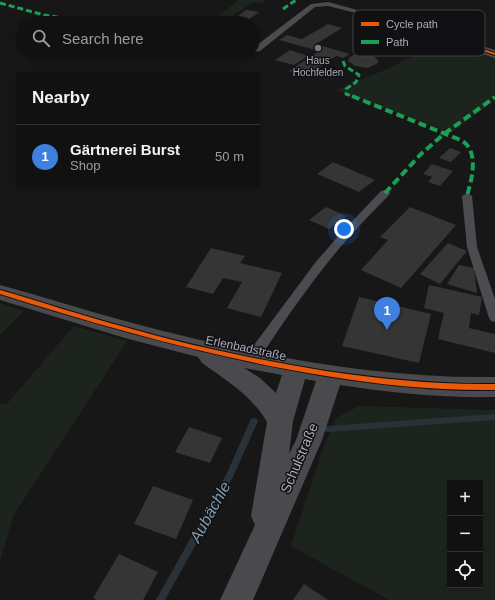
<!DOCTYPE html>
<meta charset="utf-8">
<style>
body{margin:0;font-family:Helvetica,sans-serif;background:#1e1f1f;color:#f1f3f6}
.controls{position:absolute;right:12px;bottom:12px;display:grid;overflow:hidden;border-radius:0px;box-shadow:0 2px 6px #0003}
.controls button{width:36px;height:36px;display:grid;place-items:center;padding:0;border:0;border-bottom:1px solid #303131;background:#111;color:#f1f3f6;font:20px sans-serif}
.you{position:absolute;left:344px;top:229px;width:14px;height:14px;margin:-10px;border:3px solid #fff;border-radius:50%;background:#1a73e8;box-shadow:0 0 0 6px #1a73e833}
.badge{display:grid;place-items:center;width:26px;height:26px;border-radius:50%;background:#ea580c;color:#fff;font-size:13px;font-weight:700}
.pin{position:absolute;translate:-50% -33px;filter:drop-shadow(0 1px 2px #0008)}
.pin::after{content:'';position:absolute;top:21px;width:14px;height:12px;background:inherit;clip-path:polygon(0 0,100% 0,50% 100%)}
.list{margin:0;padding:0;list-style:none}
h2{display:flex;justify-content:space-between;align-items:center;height:52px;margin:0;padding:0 16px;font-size:17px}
h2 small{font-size:13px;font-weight:400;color:#9c9d9f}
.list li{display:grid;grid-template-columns:26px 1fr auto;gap:12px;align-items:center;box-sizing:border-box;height:64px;padding:0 16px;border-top:1px solid #303131}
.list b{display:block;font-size:15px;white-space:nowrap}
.list p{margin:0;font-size:13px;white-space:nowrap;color:#9c9d9f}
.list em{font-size:13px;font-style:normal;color:#9c9d9f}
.icon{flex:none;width:22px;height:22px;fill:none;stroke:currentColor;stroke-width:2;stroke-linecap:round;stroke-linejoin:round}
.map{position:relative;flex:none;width:495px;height:600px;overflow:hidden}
.search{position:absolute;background:#111;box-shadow:0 2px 6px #0003;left:16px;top:16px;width:244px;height:44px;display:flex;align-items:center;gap:10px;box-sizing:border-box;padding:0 14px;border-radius:22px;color:#9c9d9f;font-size:15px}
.panel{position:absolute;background:#111;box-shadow:0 2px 6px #0003;left:16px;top:72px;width:244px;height:116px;border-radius:0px}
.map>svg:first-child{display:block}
.green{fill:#1d241e;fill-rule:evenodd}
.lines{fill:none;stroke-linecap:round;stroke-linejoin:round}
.stream{fill:#2a3239;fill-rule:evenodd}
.building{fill:#353536}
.lane{fill:#4b4c50;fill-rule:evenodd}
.street{fill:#4b4c50;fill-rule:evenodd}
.secondary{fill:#4a4a4e;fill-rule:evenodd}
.quiet-far1{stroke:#1a9f57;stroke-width:3;stroke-dasharray:6 3;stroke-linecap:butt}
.quiet{stroke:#1a9f57;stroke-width:4;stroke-dasharray:8 4;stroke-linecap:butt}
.cycleway-casing{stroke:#111113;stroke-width:2}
.cycleway{fill:#e8590c;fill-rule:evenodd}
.poi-dot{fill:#757880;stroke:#111113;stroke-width:1.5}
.labels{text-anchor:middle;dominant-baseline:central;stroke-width:3;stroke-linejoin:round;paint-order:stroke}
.far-poi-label{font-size:10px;fill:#a8adb8;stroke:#111113}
.street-label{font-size:12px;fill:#a8adb8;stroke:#111113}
.near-street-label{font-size:14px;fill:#a8adb8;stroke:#111113}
.near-water-label{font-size:16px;font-style:italic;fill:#7f9bb3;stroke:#111113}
.key{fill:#111113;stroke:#3e4045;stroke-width:1}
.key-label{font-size:11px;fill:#a8adb8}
</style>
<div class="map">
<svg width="495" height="600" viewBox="0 0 495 600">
<rect width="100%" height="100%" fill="#171717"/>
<g class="green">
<path d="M239 0H267L261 4 253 2 222 23H208Z"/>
<path d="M446 38 495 55V100L451 133 335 90 392 67Z"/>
<path d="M0 303 24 311 0 335Z"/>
<path d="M74 326 127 341 13 516 0 561V403L6 405Z"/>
<path d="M359 406 495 410V600H389L291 546 324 446 336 418ZM450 483H480V585H450Z"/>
</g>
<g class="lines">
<g class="stream">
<path d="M495 414V420L328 432 325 431 324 429 325 427 328 426Z"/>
<path d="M254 418 257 419 258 421 233 477 165 600H156L227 473 250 421 251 419Z"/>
</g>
</g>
<g class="building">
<path d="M246 10 259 12 248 20 235 18Z"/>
<path d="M328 24 342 28 316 44 350 54 343 58 336 56 306 76 289 71 319 51 279 40 287 35 302 39Z"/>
<path d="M290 50 308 56 294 65 275 60Z"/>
<path d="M353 55 363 54 373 56 378 60V63L368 68 355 66 348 61 349 58Z"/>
<path d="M450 148 461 152 451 162 439 158Z"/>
<path d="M333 162 375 180 359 192 317 174Z"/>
<path d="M432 164 453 171 440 186 428 182 432 177 423 174Z"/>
<path d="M326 207 346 216 329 229 309 220Z"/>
<path d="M410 207 456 225 401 288 361 270 388 240 380 237Z"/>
<path d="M448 243 467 251 440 284 420 274Z"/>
<path d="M211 248 245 256 240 263 282 273 261 317 227 308 242 282 223 278 213 294 186 287Z"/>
<path d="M459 265 474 268 477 293 447 284Z"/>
<path d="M429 285 482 297 479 315 471 313 469 328 495 334V353L438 339 444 313 424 308Z"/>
<path d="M359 297 431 314 419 363 342 346Z"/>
<path d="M189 427 222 438 210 463 175 452Z"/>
<path d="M153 486 193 500 176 539 134 524Z"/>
<path d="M119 554 158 572 143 600H97L93 598Z"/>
<path d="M304 584 328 600H293Z"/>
</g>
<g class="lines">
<g class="lane">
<path d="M328 2 387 18 384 20 328 6 315 7 260 51 253 52V48L311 4Z"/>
<path d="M385 190 389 191 390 193 389 195C375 209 362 223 349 237 314 277 284 321 255 365L250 366 245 365 243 361 245 357 315 263 341 233 381 191Z"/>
<path d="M467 193 472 196 477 247 495 299V322L491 321 489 318 467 247 462 196Z"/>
</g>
<path class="street" d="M384 14 495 50V58L380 21 378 18 380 15Z"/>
<path class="secondary" d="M0 285C42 296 83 310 125 321 243 353 373 379 495 377V397C443 398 391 393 340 385L322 440 253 600H220L255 525 251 516 267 422C251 395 227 381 202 363L198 357 125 338 0 300ZM244 368 282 375 276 393 260 378ZM305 379 316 381 296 440 289 454 293 421Z"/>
<g class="quiet-far1">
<path d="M0 3 44 15 96 23"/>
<path d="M283 9 296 0"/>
<path d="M343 61 345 66 359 75 356 82 346 89V94L354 97"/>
</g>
<g class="quiet">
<path d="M352 96 453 137C458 139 464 141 467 145 478 159 471 181 467 196"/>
<path d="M385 193 421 154 444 134 495 97"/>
</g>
<g class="cycleway-casing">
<g id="cycleway">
<path d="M384 17 495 53V55L383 19 382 18Z"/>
<path d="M0 290C42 302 83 316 125 327 191 346 258 360 326 371 382 379 438 385 495 384V390C438 391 382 385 326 376 215 358 107 328 0 294Z"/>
</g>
</g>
<use href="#cycleway" class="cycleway"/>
</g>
<circle class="poi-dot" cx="318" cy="48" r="4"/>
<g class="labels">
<g class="far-poi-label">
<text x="318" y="60">Haus<tspan x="318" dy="12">Hochfelden</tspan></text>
</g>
<g class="street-label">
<text transform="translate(246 348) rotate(12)">Erlenbadstraße</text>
</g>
<g class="near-street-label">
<text transform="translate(299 458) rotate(-67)">Schulstraße</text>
</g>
<g class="near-water-label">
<text transform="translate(210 512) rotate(-61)">Aubächle</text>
</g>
</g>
<rect x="353" y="10" width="132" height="46" rx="6" class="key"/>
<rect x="361" y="22" width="18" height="4" fill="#e8590c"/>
<rect x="361" y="40" width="18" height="4" fill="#1a9f57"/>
<g class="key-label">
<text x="386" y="28">Cycle path</text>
<text x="386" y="46">Path</text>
</g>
</svg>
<div class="controls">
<button>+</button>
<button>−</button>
<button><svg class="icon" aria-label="locate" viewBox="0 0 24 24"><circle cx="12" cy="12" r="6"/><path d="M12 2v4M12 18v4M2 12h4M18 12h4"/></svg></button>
</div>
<div class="you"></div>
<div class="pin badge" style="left:387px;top:330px;background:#3f7fe0">1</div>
<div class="search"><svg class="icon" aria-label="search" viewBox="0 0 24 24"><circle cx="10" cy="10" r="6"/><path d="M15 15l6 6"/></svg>Search here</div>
<section class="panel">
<h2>Nearby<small></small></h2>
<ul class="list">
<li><span class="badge" style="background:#3f7fe0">1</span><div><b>Gärtnerei Burst</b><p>Shop</p></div><em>50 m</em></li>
</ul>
</section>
</div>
